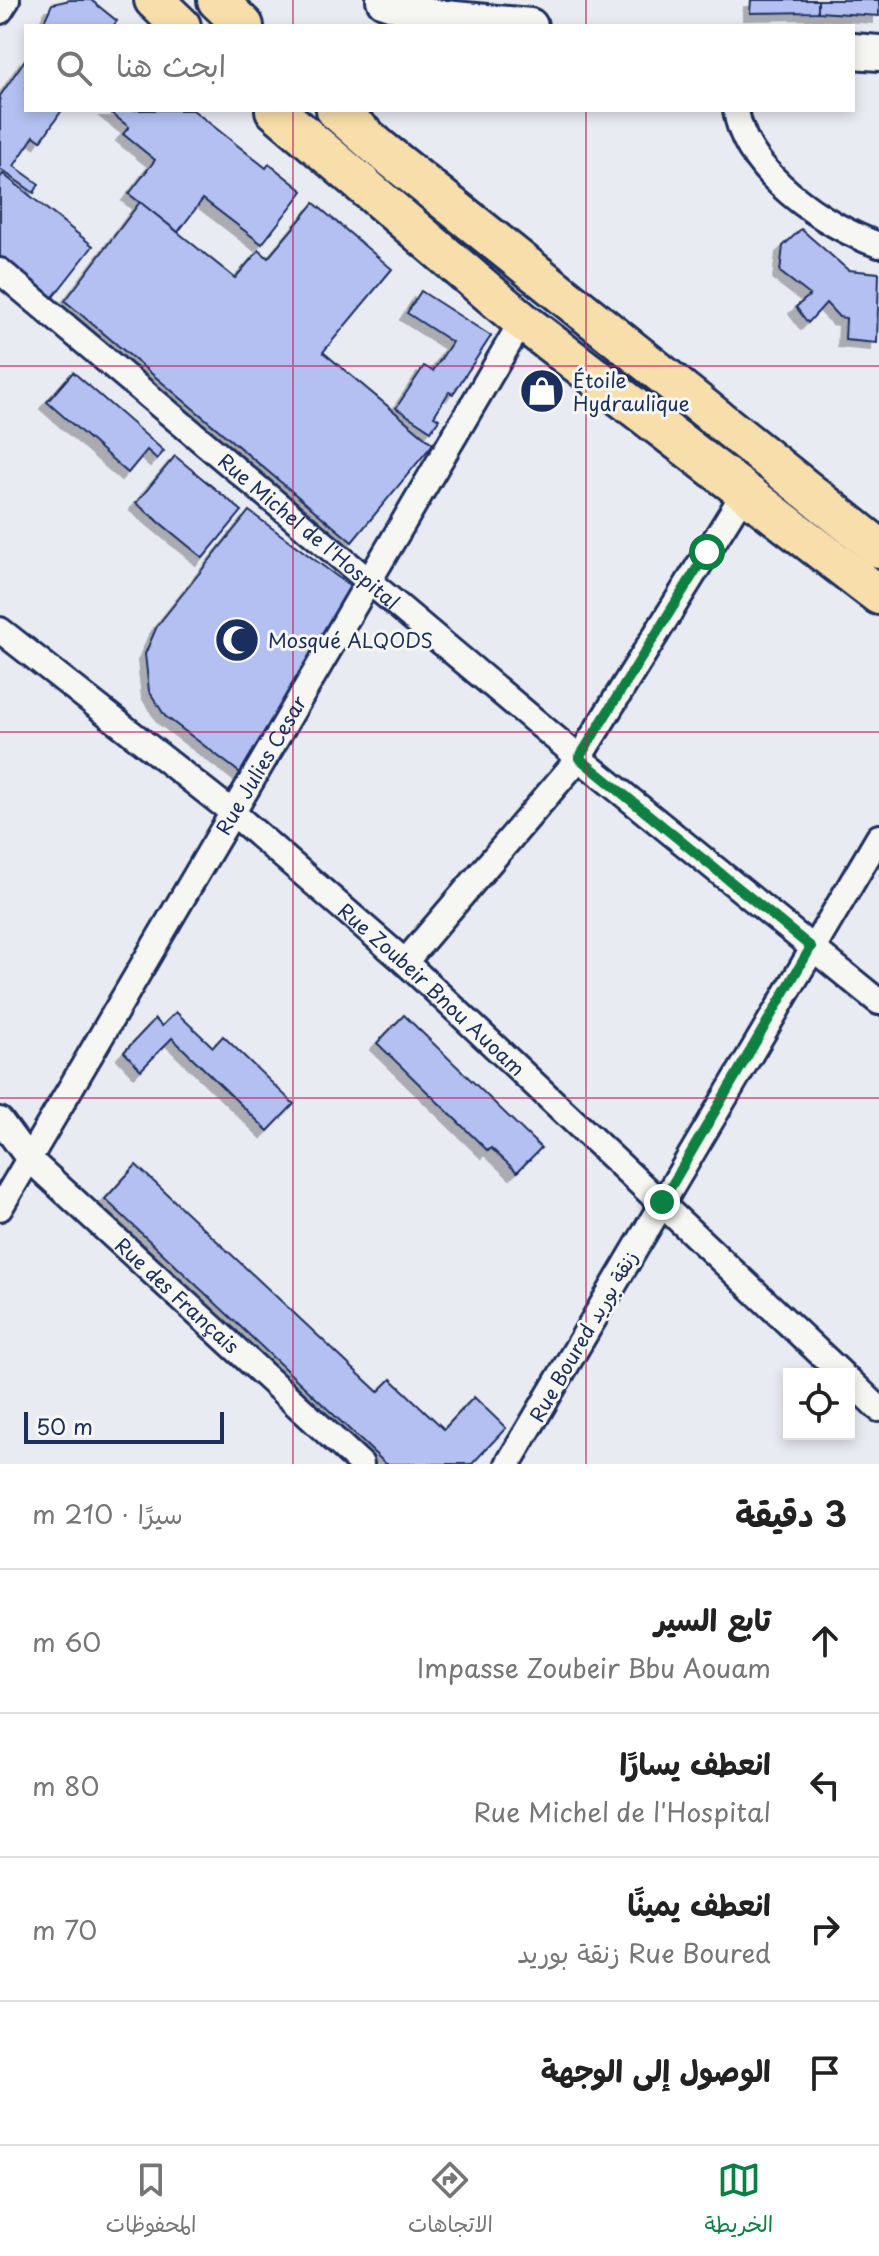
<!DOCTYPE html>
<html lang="ar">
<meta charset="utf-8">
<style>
body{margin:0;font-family:"Playpen Sans","Playpen Sans Arabic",sans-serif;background:#f2f2f2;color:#222;direction:rtl}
.controls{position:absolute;right:24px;bottom:24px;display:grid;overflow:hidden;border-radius:0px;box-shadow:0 4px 12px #0003}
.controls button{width:72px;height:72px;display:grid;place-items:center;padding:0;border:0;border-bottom:2px solid #e0e0e0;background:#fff;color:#222;font:40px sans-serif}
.scale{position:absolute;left:24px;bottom:20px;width:200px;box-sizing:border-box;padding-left:8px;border:4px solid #1b2f5e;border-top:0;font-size:22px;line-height:28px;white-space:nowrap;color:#1b2f5e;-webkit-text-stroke:6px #f6f6f2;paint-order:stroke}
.stop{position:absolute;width:24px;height:24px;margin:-18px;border:6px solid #0b8043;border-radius:50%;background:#fff}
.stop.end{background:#0b8043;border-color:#fff;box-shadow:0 2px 8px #0008}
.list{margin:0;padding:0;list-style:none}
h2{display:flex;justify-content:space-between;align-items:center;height:104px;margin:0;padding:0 32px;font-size:34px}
h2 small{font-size:26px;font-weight:400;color:#767676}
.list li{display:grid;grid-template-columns:52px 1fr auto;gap:24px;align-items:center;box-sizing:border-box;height:144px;padding:0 32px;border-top:2px solid #e0e0e0}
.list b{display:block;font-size:30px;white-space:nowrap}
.list p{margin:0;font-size:26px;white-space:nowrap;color:#767676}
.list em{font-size:26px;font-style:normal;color:#767676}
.icon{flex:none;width:44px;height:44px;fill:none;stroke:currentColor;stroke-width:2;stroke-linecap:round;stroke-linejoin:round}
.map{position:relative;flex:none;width:879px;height:1464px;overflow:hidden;direction:ltr}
.search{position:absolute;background:#fff;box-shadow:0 4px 12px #0003;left:24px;right:24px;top:24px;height:88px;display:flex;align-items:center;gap:20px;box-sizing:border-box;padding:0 28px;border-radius:0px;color:#767676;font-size:30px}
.sheet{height:680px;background:#fff}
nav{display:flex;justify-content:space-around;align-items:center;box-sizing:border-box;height:112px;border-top:2px solid #e0e0e0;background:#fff;font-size:22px;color:#767676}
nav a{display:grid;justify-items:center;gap:4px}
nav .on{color:#0b8043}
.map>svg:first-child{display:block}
.building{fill:#b4c0f1;stroke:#1b2f5e;stroke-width:2;filter:url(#shadow)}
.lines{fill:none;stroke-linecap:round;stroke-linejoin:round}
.street-casing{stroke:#1b2f5e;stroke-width:30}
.secondary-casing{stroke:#1b2f5e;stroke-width:40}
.primary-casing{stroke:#1b2f5e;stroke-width:44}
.street{stroke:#f6f6f2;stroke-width:24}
.secondary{stroke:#f6f6f2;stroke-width:34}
.primary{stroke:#f8deab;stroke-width:38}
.route{stroke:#0b8043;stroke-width:10}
.grid{fill:none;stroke:#c2185b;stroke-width:2;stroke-opacity:0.55}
.labels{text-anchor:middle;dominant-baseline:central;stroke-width:6;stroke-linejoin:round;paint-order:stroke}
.poi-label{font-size:20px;fill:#1b2f5e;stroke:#f6f6f2;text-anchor:start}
.street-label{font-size:20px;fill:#1b2f5e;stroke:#f6f6f2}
</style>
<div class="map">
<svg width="879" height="1464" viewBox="0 0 879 1464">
<defs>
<filter id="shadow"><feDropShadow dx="-7" dy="7" stdDeviation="0" flood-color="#0004"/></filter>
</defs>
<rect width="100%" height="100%" fill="#e9ebf2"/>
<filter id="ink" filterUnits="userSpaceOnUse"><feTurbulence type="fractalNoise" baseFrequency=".0125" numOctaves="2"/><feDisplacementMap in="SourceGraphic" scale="16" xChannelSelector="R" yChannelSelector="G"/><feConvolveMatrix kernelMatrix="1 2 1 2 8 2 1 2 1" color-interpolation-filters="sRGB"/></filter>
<g filter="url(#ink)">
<g class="building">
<path d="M70 0H91L117 21 113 26H42L52 4Z"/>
<path d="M751 0H818V12L750 13Z"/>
<path d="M818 0H879V16L818 12Z"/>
<path d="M26 58V110H62L41 141 34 136 14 166 39 184 34 193 0 169V96Z"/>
<path d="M107 110H193L266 168 269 164 303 191 262 244 203 199 178 232 129 194 155 160 123 134 129 127Z"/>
<path d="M3 174 93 246 49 302 0 263V178Z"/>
<path d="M140 202 235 278 259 250 268 258 314 203 392 269 323 352 433 444 352 542 65 301Z"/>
<path d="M801 229 848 270 879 273 877 343 845 340 846 318 839 317 826 303 808 323 796 307 810 295 780 272 783 246Z"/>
<path d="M421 291 491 336 453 394 449 392 434 416 439 419 431 431 396 408 424 366 433 371 452 342 407 313Z"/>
<path d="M73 372 164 451 157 459 147 450 128 473 47 402Z"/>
<path d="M175 456 242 511 203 558 136 503Z"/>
<path d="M249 511 354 589 243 775 165 716 149 691 145 654 157 626Z"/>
<path d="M176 1012 213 1047 223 1036 294 1104 268 1131 172 1038 141 1070 124 1052 155 1019 162 1026Z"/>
<path d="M404 1015 541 1148 517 1172 491 1148 488 1151 377 1043Z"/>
<path d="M136 1165 378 1392 391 1379 444 1429 474 1397 506 1428 472 1464H386L105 1199Z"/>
</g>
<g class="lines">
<g class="street-casing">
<g id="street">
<path d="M0 11 7 0"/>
<path d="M736 110C745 172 824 226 879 245"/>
<path id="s1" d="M0 271 579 758 879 1002"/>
<path id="s2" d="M0 630 232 812 405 962 842 1374"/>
<path d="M405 962 579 758 744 493"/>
<path id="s3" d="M0 1120 28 1158 361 1464"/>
<path id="s4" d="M0 1208 522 321"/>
<path d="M849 1380 879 1409"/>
<path d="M508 1464 879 837"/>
</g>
</g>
<g class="secondary-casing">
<g id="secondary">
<path d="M384 0 434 17 530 26"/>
<path d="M853 51 879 53"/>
</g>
</g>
<g class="primary-casing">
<g id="primary">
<path d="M154 0 181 26"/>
<path d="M217 0 244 26"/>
<path d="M275 110 522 321 879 595"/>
<path d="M336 110 379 148 879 548"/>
</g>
</g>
<use href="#street" class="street"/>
<use href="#secondary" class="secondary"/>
<use href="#primary" class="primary"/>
</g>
</g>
<g class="lines" filter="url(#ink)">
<path class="route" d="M662 1202 811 947 579 758 707 552"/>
</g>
<path class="grid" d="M293 0V26M586 0V26M293 110V1464M586 110V1464M0 366H879M0 732H879M0 1098H879"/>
<defs>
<g id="shop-disc" transform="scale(2.3)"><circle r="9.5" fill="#1b2f5e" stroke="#f6f6f2"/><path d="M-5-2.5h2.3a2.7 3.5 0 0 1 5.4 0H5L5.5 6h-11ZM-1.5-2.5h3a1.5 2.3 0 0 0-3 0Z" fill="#fff"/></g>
<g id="mosque-disc" transform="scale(2.3)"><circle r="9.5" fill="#1b2f5e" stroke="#f6f6f2"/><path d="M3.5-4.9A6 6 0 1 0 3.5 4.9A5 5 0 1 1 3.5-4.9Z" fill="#fff"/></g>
</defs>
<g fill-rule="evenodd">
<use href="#shop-disc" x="542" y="391"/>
<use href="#mosque-disc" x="237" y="640"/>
</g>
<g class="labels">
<g class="poi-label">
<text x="573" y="380">Étoile<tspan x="573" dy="23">Hydraulique</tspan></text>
<text x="268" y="640">Mosqué ALQODS</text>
</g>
<g class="street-label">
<text stroke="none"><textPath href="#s1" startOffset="404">Rue Michel de l'Hospital</textPath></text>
<text stroke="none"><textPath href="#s4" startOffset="514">Rue Julies Cesar</textPath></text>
<text stroke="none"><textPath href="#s2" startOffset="562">Rue Zoubeir Bnou Auoam</textPath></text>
<text stroke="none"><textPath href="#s3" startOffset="250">Rue des Français</textPath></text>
<text transform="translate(583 1336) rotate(-60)">Rue Boured زنقة بوريد</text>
</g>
</g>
</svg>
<div class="controls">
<button><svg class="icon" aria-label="locate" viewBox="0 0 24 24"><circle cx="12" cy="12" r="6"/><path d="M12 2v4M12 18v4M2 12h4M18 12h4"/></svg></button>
</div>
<div class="scale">50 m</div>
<div class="stop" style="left:707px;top:552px"></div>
<div class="stop end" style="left:662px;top:1202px"></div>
<div class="search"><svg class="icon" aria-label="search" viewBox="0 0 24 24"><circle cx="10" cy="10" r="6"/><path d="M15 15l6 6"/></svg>ابحث هنا</div>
</div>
<section class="sheet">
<h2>3 دقيقة<small>سيرًا · 210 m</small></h2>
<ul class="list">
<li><svg class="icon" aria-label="ahead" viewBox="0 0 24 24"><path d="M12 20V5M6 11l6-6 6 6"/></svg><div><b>تابع السير</b><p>Impasse Zoubeir Bbu Aouam</p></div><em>60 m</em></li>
<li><svg class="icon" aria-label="left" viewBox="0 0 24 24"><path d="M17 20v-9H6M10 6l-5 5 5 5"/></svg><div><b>انعطف يسارًا</b><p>Rue Michel de l'Hospital</p></div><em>80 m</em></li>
<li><svg class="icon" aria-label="right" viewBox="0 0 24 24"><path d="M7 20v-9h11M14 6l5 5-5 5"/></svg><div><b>انعطف يمينًا</b><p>Rue Boured زنقة بوريد</p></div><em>70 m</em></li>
<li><svg class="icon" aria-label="arrive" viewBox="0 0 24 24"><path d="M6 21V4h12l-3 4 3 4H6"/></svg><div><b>الوصول إلى الوجهة</b></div></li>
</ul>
</section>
<nav>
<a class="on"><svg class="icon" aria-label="map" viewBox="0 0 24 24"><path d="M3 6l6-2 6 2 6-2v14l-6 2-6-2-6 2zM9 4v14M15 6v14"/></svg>الخريطة</a>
<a><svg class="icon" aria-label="directions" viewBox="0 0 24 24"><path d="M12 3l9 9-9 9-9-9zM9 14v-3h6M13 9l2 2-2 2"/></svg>الاتجاهات</a>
<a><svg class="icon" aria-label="saved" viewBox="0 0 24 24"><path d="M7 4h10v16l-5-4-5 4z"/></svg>المحفوظات</a>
</nav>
